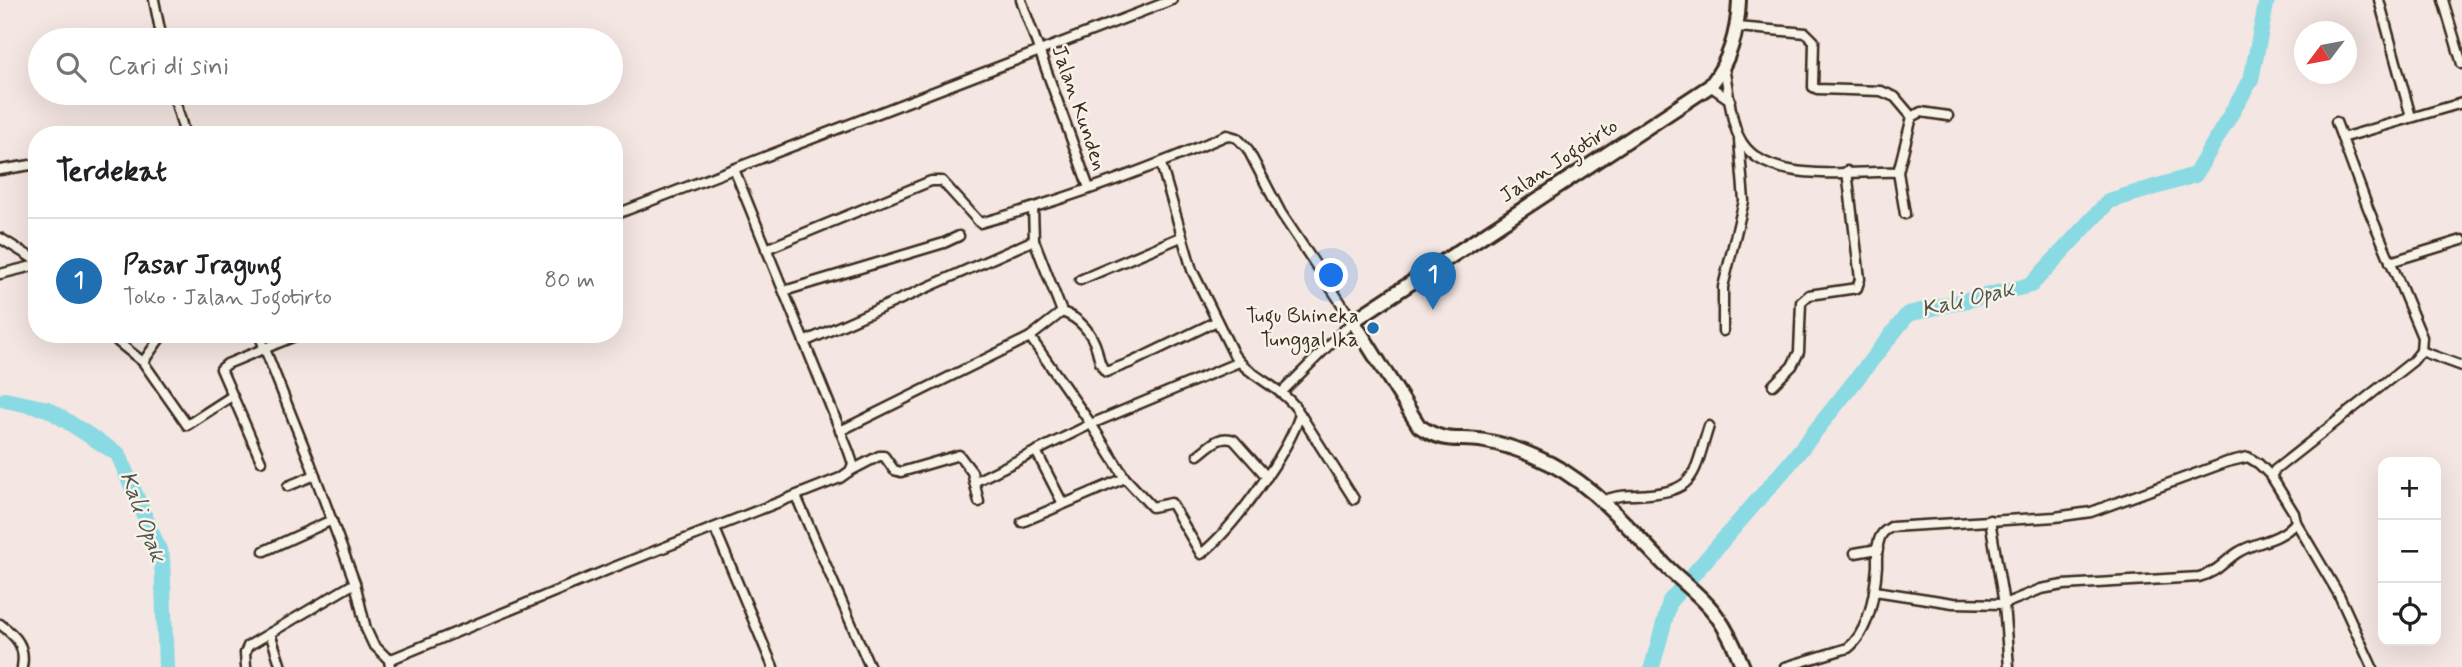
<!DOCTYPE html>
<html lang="id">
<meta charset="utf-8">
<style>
body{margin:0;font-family:Mynerve,sans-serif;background:#f2f2f2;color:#202124}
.controls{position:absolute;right:21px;bottom:21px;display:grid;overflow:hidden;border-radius:14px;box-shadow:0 7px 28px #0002}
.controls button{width:63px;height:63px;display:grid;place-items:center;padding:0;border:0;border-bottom:2px solid #e0e0e0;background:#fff;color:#202124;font:35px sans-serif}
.compass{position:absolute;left:2294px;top:21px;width:63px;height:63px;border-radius:50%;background:#fff;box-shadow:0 7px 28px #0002;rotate:238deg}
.you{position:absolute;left:1332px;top:276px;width:24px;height:24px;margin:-18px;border:5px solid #fff;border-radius:50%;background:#1a73e8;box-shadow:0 0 0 10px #1a73e833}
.badge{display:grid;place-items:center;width:46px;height:46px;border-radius:50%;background:#1f6fb2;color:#fff;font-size:23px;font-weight:700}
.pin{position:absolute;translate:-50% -58px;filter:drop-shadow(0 2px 4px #0008)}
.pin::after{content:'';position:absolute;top:37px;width:24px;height:21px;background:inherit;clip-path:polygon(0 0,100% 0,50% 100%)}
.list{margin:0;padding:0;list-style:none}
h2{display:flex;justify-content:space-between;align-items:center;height:91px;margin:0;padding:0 28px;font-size:30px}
h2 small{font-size:23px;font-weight:400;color:#757577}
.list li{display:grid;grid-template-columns:46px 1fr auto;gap:21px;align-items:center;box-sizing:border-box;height:126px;padding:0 28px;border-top:2px solid #e0e0e0}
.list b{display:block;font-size:26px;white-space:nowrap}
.list p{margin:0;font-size:23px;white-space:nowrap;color:#757577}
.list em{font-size:23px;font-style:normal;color:#757577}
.icon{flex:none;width:38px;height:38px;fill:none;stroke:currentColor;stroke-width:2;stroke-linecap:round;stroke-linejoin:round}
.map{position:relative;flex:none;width:2462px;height:667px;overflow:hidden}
.search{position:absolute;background:#fff;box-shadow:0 7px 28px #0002;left:28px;top:28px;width:595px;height:77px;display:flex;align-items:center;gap:18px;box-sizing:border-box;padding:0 24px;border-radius:38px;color:#757577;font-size:26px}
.panel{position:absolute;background:#fff;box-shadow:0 7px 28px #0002;left:28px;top:126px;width:595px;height:217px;border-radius:28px}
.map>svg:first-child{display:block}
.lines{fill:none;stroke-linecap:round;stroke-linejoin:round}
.river{stroke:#89dae3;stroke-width:16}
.street-casing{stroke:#3b2a1e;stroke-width:13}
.secondary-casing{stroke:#3b2a1e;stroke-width:18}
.street{stroke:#f7f3e8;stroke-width:8}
.secondary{stroke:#f7f3e8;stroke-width:12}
.poi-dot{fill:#1f6fb2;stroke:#f7f3e8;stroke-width:2.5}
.labels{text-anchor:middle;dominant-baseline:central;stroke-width:5;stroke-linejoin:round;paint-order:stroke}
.street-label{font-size:21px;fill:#3b2a1e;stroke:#f7f3e8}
.poi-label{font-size:21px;fill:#3b2a1e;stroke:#f7f3e8;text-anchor:end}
.water-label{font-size:23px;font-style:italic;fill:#4e564f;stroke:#f7f3e8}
</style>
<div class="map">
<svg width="2462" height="667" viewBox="0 0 2462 667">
<rect width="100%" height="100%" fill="#f4e6e2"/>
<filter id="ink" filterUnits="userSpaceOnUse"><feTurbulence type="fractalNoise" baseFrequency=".0143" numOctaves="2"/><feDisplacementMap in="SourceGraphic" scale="14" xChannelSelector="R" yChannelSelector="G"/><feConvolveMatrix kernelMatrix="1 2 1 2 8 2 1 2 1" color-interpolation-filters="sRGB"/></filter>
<g filter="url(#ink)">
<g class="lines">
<g class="river">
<path d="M5 400 48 409 118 454 162 557 166 667"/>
<path d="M1652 667 1670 601 1790 463 1908 314 2031 285 2109 201 2195 175 2251 80 2267 0"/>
</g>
<g class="street-casing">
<g id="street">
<path d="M154 0 162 40"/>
<path d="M1021 0 1089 188"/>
<path d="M2379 0 2411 117"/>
<path d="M2443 0 2462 64"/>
<path d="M1738 27 1806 33 1814 41 1813 87 1817 89 1881 91 1895 97 1912 117"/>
<path d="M1723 64C1729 87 1729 116 1739 137 1763 187 1851 170 1898 172"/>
<path d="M1710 86 1730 100"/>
<path d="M173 93 185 135"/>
<path d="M2336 122 2342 138"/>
<path d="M0 170 37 164"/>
<path d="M1905 214 1898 172 1912 117 1921 112 1948 116"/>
<path d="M614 215 1172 0"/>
<path d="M0 238 37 261"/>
<path d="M766 249 931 181H942L980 223C1064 200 1147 170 1227 135L1237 138 1247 148 1281 213 1353 321 1281 393"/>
<path d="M2390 262 2462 240"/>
<path d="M0 274 37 265"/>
<path d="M1080 280 1181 237"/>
<path d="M784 291 944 243 959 236"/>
<path d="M1062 312C1080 318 1092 333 1097 350 1099 359 1100 366 1106 372L1132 362 1217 321"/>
<path d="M1723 331V287L1744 201 1739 140"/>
<path d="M116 334 118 342 143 362"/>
<path d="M163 334 143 362 187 425 232 396"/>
<path d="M259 334 310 462 355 583 366 629 373 644 389 660 390 667"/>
<path d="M1030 337 1091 424 1125 478 1152 507 1171 503 1201 554C1232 530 1289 452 1300 414 1286 388 1251 379 1234 355L1192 270 1161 164"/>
<path d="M804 342 1034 240"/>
<path d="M2421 351 2462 366"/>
<path d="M1773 385 1792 366 1799 352 1801 302 1809 295 1857 288 1860 279 1847 171"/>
<path d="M1300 414 1354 499"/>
<path d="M840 431 1030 337 1062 312 1034 240 1033 208"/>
<path d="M1036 451 1063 504"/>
<path d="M1198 455C1209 447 1219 434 1234 440L1267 477"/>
<path d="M261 461 221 369 227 364 300 334"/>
<path d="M850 471 879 456H884L894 470 901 472 959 455 972 472 979 502"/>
<path d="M974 482 1091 424 1239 362"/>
<path d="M288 486 315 475"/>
<path d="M796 496 870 667"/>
<path d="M1603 501C1613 496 1624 495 1635 495 1697 492 1692 479 1709 426"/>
<path d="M1990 520 2004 604 2009 667"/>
<path d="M1022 522 1125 478"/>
<path d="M2296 522 2339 595 2372 667"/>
<path d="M715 529 773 667"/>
<path d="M264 551 332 520"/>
<path d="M1855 553 1878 549"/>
<path d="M1875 591 1953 603 2004 604 2041 589 2063 585 2199 577C2218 572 2222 563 2237 553 2257 540 2278 543 2296 522L2294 513 2271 476 2275 470 2413 361 2421 351 2422 337 2368 208 2342 138 2462 103"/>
<path d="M0 624C16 636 26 646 22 667"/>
<path d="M270 633 281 667"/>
<path d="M389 660 617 566 840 478 850 471 853 464 849 452 734 169"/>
<path d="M246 667 245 653 248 646 355 583"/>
<path d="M1785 667 1848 648C1870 631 1875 592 1877 566 1877 556 1876 542 1882 534 1884 531 1888 529 1891 527L2055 517 2091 512 2227 462 2248 457 2259 464 2271 476"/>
</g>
</g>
<g class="secondary-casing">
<path id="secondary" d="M1739 0C1738 32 1730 61 1710 86L1353 321 1419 426C1447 445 1456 436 1485 441 1503 444 1520 450 1536 457 1590 479 1626 526 1666 566 1683 583 1702 596 1716 615 1728 631 1736 649 1743 667"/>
</g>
<use href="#street" class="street"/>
<use href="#secondary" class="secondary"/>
</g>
</g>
<circle class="poi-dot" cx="1373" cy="328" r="7"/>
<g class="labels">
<g class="street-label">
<text transform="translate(1079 108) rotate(71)">Jalan Kunden</text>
<text transform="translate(1559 161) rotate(-33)">Jalan Jogotirto</text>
</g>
<g class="poi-label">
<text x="1359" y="316">Tugu Bhineka<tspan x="1359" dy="24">Tunggal Ika</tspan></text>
</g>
<g class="water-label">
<text transform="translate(1968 300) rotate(-13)">Kali Opak</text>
<text transform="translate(142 517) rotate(70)">Kali Opak</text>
</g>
</g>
</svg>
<div class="controls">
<button>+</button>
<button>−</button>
<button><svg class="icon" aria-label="locate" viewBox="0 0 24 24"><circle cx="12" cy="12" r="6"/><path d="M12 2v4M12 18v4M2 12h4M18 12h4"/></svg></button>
</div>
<svg class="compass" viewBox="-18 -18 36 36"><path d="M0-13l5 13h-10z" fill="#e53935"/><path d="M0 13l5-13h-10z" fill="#757577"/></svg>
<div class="you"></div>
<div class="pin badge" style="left:1433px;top:310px">1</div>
<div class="search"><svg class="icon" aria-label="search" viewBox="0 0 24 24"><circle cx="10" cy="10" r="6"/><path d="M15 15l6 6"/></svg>Cari di sini</div>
<section class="panel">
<h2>Terdekat<small></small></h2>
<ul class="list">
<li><span class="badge">1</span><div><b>Pasar Jragung</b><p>Toko · Jalan Jogotirto</p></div><em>80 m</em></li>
</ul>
</section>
</div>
